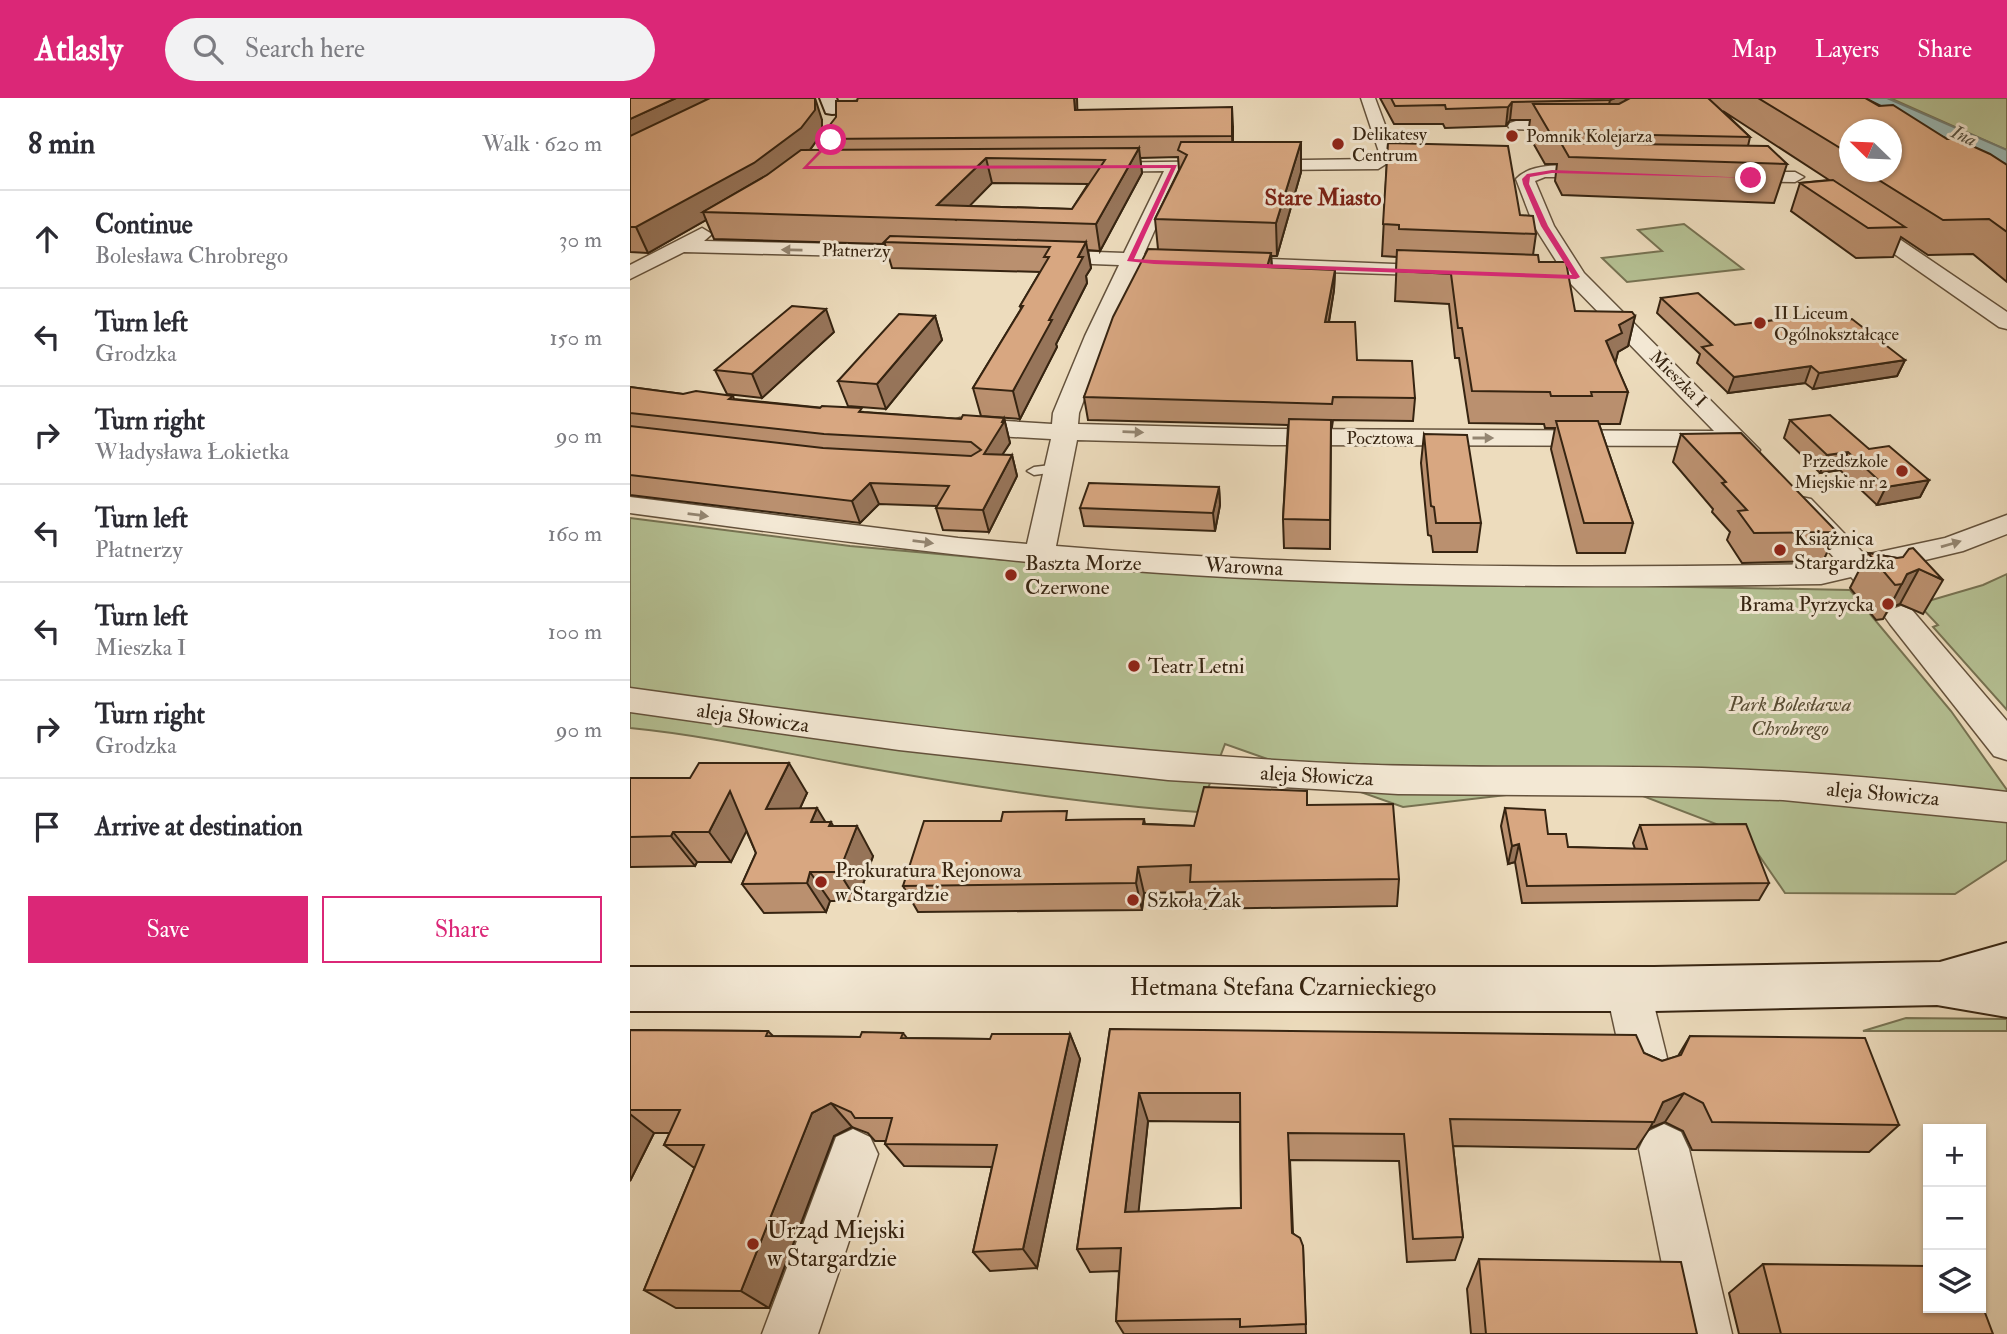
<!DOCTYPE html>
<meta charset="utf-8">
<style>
body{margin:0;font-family:"IM FELL Double Pica",serif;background:#f2f2f3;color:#2b2b33}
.controls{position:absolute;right:21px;bottom:21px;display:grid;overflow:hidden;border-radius:0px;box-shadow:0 2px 5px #0004}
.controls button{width:63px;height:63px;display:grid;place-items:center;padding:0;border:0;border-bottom:2px solid #e1e1e2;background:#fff;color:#2b2b33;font:35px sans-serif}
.compass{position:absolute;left:1209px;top:21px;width:63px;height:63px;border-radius:50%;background:#fff;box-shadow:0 2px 5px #0004;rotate:293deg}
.stop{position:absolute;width:21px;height:21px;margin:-16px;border:5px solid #db2777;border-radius:50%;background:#fff}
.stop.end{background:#db2777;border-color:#fff;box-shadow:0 2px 7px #0008}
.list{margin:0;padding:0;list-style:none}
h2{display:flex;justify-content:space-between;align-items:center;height:91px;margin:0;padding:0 28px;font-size:30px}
h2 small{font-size:23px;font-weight:400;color:#7c7c81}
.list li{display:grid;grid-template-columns:46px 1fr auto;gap:21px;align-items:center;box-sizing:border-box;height:98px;padding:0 28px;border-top:2px solid #e1e1e2}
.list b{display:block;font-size:26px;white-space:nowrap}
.list p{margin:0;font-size:23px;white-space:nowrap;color:#7c7c81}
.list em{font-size:23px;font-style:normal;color:#7c7c81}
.actions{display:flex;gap:14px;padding:21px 28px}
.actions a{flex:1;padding:16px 0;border:2px solid #db2777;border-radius:0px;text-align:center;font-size:24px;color:#db2777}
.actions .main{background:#db2777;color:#fff}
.icon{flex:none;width:38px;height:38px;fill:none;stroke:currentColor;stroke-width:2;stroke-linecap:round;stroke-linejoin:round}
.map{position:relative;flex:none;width:1377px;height:1236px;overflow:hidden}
header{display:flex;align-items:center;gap:42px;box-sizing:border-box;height:98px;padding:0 35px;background:#db2777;color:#fff}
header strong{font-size:33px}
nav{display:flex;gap:38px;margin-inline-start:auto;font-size:24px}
.search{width:490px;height:63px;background:#f2f2f3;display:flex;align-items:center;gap:18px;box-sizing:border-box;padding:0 24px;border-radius:38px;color:#7c7c81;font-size:26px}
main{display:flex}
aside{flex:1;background:#fff}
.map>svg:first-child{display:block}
.green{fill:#b5c194;stroke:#767252;stroke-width:2}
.water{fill:#9abab7;stroke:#727e75;stroke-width:2}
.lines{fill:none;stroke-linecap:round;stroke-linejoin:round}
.lane-casing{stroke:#64523c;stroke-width:3}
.street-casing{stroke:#64523c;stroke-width:3}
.secondary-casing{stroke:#362411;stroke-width:4}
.lane{fill:#f3e8d4;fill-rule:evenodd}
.street{fill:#f3e8d4;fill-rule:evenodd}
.secondary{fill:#f3e8d4;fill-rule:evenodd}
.wall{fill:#ba906f;stroke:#362411;stroke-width:2;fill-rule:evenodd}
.shaded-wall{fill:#97755a;stroke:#362411;stroke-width:2}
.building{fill:#d8a781;stroke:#362411;stroke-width:2;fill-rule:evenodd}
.oneway{fill:#948672}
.route{fill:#db2777}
.poi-dot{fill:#8f2418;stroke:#f3e8d4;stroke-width:2.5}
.labels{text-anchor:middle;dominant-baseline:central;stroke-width:6;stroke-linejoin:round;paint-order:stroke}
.far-poi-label{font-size:18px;fill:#362411;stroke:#f3e8d4;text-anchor:start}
.far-street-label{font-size:18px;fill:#362411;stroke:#f3e8d4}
.far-water-label{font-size:19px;font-style:italic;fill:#545143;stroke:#f3e8d4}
.poi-label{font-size:21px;fill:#362411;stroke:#f3e8d4;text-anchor:start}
.street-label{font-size:21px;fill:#362411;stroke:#f3e8d4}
.park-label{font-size:21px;font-style:italic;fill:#564b32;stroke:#f3e8d4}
.far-district-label{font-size:23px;font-weight:bold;fill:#7a1f14;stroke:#f3e8d4}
.near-street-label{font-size:24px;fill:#362411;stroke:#f3e8d4}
.near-poi-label{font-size:24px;fill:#362411;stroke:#f3e8d4;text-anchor:start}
</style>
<header>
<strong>Atlasly</strong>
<div class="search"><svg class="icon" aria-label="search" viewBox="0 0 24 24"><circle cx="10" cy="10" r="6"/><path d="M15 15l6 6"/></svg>Search here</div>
<nav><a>Map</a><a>Layers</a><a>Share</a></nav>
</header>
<main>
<aside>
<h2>8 min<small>Walk · 620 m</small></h2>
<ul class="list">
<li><svg class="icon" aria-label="ahead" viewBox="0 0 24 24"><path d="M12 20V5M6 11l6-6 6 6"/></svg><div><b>Continue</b><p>Bolesława Chrobrego</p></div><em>30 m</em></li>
<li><svg class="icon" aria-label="left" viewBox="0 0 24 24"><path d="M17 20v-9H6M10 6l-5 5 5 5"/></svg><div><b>Turn left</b><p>Grodzka</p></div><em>150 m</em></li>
<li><svg class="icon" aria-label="right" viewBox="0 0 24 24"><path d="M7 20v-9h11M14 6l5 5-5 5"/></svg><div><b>Turn right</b><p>Władysława Łokietka</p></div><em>90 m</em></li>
<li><svg class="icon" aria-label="left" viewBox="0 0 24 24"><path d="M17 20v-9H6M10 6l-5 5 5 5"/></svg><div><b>Turn left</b><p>Płatnerzy</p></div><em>160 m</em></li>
<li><svg class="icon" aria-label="left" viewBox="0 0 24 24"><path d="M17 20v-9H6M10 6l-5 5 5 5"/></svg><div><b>Turn left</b><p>Mieszka I</p></div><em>100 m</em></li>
<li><svg class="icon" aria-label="right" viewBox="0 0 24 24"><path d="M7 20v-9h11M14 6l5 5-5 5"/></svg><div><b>Turn right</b><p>Grodzka</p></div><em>90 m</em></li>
<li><svg class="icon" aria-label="arrive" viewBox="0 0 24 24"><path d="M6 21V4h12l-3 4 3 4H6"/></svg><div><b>Arrive at destination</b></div></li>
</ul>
<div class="actions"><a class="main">Save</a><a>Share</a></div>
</aside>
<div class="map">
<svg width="1377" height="1236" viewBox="0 0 1377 1236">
<rect width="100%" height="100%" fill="#eddcbd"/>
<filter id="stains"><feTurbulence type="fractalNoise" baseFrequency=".00286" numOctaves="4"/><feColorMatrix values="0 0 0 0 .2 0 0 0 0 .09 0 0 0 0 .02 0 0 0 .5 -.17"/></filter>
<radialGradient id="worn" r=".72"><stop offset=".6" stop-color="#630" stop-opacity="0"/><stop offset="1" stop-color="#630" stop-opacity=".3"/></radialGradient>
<g class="green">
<path d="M1260 0H1377V52Z"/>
<path d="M1054 126 1113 171 997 184 972 160 1032 153 1008 132Z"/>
<path d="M0 420 220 448 375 462 380 460 704 482 1220 492 1321 613 1377 692V762L1325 796 1155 795 1115 737 979 685 773 709 595 646 569 714C452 706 331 687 215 666 144 653 72 637 0 630Z"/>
<path d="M1377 476V612L1303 529 1308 527 1288 506 1353 487Z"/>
<path d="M1276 920 1377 921V933H1233Z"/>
</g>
<path class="water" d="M1233 0H1257L1377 52V66L1346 55Z"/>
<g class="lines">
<g class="lane-casing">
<path id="lane" d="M429 366 434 367V373L404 377 397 373 404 369Z"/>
</g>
<g class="street-casing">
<g id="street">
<path d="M731 0H745L767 59 748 71 551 73 514 156 813 168 820 170 823 174 820 178 509 168 477 238 449 315 448 326 644 331 1084 333 940 185 890 183 883 181 880 177 883 173 932 172 904 128 886 81C904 61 948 69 973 70L979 71 982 75 979 79H915L905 83 924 128 954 175 1130 352 1126 358C1113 361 1108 358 1099 348L644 347 447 342 426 448C681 470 936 471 1191 466L1207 463 1157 407 1161 401 1171 399 1181 401 1235 457 1315 440 1377 417V436L1333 453 1249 473 1258 484 1254 491C1238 495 1232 491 1221 479L1191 486C957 490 723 490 489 472 325 459 163 437 0 415V399L328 440 397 446 421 341 330 336 321 333 317 328 321 323 330 320 422 326 423 315 455 238 489 167 411 164 404 162 401 158 404 154 411 152 494 155 534 73 464 74 458 73 455 69 458 65 744 61 750 57Z"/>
<path d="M886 23H946L954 28 946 33 880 31 878 28 880 25Z"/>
<path d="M1106 74H1165L1174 79 1165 84 1100 83 1097 79Z"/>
<path d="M1227 115 1234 117 1377 214V231L1369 229 1220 125 1218 121 1220 117Z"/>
<path d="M72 130 82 136 74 143 306 148 313 150 316 154 313 158 306 160 54 154 0 181V167Z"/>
<path d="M1271 508 1282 512 1377 623V662L1364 658 1260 526 1255 519 1260 512Z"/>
<path d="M0 590C239 623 477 655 718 666 836 671 954 667 1072 670 1174 673 1276 682 1377 694V724L1153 702 1020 698 768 696 538 682 269 652 0 614Z"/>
<path d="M998 871 1014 877 1020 891 1039 968 1032 984 1016 990 1000 984 993 968 976 891 982 877Z"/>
<path d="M1034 1026 1051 1034 1059 1051 1102 1236H1046L1009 1051 1017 1034Z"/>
<path d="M223 1031 240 1039 248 1056 188 1236H132L206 1039Z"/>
</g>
</g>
<g class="secondary-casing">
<g id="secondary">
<path d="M190 0H206L208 5 280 0H352L344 5 202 16 196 15Z"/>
<path d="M1377 845V919L1307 907 1024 913H0V869H1024L1310 864Z"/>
</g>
</g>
<use href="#lane" class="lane"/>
<use href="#street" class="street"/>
<use href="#secondary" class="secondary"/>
</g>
<g class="wall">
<path d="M0 0 192 22V35L180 52H193L189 41 227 3 228 0H447V12L603 29V44L671 74 647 158H641L642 169 705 172 704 192 699 224 727 262 785 300 783 323 703 322 702 329H701L700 451 654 450 653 421 658 327 458 322 454 299 528 151 525 121 549 72 548 59 510 60 512 75 470 153 458 152 461 170 456 178 457 185 426 246 427 249 390 321 351 318 343 290 391 211 390 208 410 174 262 170 255 146 84 141 76 122 18 155 0 154ZM362 85 458 86 442 111 339 108Z"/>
<path d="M750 0H1235L1317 41 1377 67V184L1343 156 1298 157 1271 139 1263 159 1226 160 1161 113 1170 85 1199 82 1093 13 1120 39 1118 48 1157 66 1144 105 932 97 925 83 927 66H915L898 36 900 22H880L876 28 815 30 813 26H764ZM1220 32 1262 74H1220Z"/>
<path d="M758 45 890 117 906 136 903 157 945 213 1005 218 998 248 988 254 985 265 998 294 990 326H969L1003 425 995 455H947L921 351 925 330H915L914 326 839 325 829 260H825L819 206 765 203 767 159 752 158Z"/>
<path d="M1031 200 1105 227 1275 262 1267 278 1183 291 1175 285 1098 295 1067 265 1070 256 1027 215Z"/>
<path d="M305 218 312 242 256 311 218 308 208 283Z"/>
<path d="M204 234 132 300 97 296 85 272Z"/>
<path d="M0 289 53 296 103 298 104 301 234 314 331 321 374 320 380 345 372 357H382L387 378 359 434 313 432 306 410 307 408 249 406 230 425 0 397Z"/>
<path d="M1160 322 1239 351 1299 382 1290 399 1247 407 1210 372 1190 375 1154 340Z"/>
<path d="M794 336 851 425 847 454H803L801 438 798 437 791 365Z"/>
<path d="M1051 336 1207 434 1193 463 1112 465 1097 442 1100 434 1082 414 1083 411 1043 364Z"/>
<path d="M589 389 590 407 585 433 454 428 450 410Z"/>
<path d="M1238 455 1267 460 1313 482 1293 516 1270 506 1259 510 1253 521 1246 522 1220 490Z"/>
<path d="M0 680 177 695 170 710 203 728 243 758 227 803H200L196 814 134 815 112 786 126 755 116 732 101 764H67L65 768 0 769Z"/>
<path d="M677 707 769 781 767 808 564 811 562 794 514 795 512 812 288 814 273 788 440 722 514 721 515 726 564 728Z"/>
<path d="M875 710 938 749 1005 751 1003 745 1010 727 1139 785 1129 802 892 805 885 764 878 766 871 728Z"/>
<path d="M480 931 1014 955 1032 963 1048 958 1060 938 1269 1027 1239 1054 1062 1052 1053 1033 1035 1024 1020 1030 1006 1051 823 1048 833 1139 825 1162 777 1164 769 1063 660 1062 663 1135 673 1148 676 1236H494L486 1223 489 1173 460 1174 447 1151ZM518 1023 610 1024 611 1110 508 1114Z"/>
<path d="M0 932 138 933 143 938 230 939 273 935 277 940 360 941 440 936 450 961 407 1170 360 1173 343 1154 362 1069 274 1068 255 1046 256 1043H245L238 1035 222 1029 204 1038 139 1210H46L14 1192 65 1069H63L34 1047 40 1035H24L0 1083Z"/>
<path d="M849 1161 1067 1236H841L837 1191Z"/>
<path d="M1133 1166 1363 1236H1109L1099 1195Z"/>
</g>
<g class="shaded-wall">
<path d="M46 0H79L0 49V21Z"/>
<path d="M185 0 192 22V35L179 53 73 114 76 122 18 155 6 129Z"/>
<path d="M444 0H447L448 32 445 12Z"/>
<path d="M985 0H996L993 14 976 20 980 2Z"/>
<path d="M882 4 880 22 876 28 878 9Z"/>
<path d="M602 9 603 29V59L602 38Z"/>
<path d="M671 44V74L647 158 646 125Z"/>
<path d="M509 50 512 75 470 153 466 126Z"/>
<path d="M356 60 362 85 326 122 307 107Z"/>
<path d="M456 144 461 170 456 178 457 185 426 246 427 249 390 321 383 293 419 222 448 159Z"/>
<path d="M641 155 642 176 637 169Z"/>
<path d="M705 172 704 192 695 246V224Z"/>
<path d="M196 211 204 234 132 300 122 276Z"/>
<path d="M305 218 312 242 256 311 247 286Z"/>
<path d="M1005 218 998 248 988 254 985 266 976 243 989 227Z"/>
<path d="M1275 262 1267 278 1183 291 1189 275Z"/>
<path d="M1181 268 1175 285 1098 295 1104 279Z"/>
<path d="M374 320 380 345 359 377 354 356Z"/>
<path d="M1218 354 1210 372 1190 375 1197 357Z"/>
<path d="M382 357 387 378 359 434 353 412Z"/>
<path d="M1299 382 1290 399 1247 407 1256 389Z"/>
<path d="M240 385 249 406 230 425 222 403Z"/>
<path d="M589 389 590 407 585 433 583 415Z"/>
<path d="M1289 471 1270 506 1259 510 1277 476Z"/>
<path d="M159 665 177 695 156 741 136 711Z"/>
<path d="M100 693 121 724 101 764 79 734Z"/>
<path d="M187 710 205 740 181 724Z"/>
<path d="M201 724 217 753 227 728 243 758 227 803 209 774 199 728Z"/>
<path d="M43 734 67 764 65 768 41 738Z"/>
<path d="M889 746 885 764 878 766 882 748Z"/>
<path d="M508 769 514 795 512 812 506 785Z"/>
<path d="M180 774 200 803 196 814 177 785Z"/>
<path d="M440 936 450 961 407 1170 393 1151Z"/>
<path d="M509 995 518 1023 506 1138 495 1114Z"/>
<path d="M1054 995 1035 1024 1020 1030 1033 1004Z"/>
<path d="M201 1005 222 1029 204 1038 139 1210 111 1193 182 1015Z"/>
<path d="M0 1016 24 1035 0 1083Z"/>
</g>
<g class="building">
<path d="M0 0H46L0 21Z"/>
<path d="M80 0H185V12L171 30 124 65 6 129H0V38Z"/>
<path d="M228 0H444L445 12 602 9V38L189 41 206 19V3H227Z"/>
<path d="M761 0H985L980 2 882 4 878 9 816 11 815 7 765 8Z"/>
<path d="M1000 0H1078L1120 39 920 35 903 6H989Z"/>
<path d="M1128 0H1235L1249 8 1263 7 1317 41H1327L1360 56 1377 67V134L1359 121 1313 122 1236 74H1262V32H1220V56Z"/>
<path d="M551 44H671L646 125 525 121 557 57 548 52Z"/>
<path d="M758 45 878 48 890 117 903 118 906 136 769 131V127L753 126Z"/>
<path d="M931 45 1138 48 1157 66 939 59Z"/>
<path d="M509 50 466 126 73 114 137 77 171 52ZM356 60 475 62 442 111 307 107Z"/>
<path d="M1203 82 1275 129 1238 130 1170 85Z"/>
<path d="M260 138 456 144 448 159H453L419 222H422L383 293 343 290 393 208H390L419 159H414L420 149 254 144Z"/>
<path d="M518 151 641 155 637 169 705 172 695 224H725L727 262 782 263 785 300 703 299 702 306 454 299 483 219Z"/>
<path d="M767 152 908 157 909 164H936L945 213 1002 214 1005 218 989 227 992 235 976 243 998 294H961L962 298H921L920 294 842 293 832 230H828L821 176 766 173Z"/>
<path d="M1068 195 1105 227 1209 214 1219 222 1222 221 1275 262 1189 275 1181 268 1104 279 1072 249 1082 247 1031 200Z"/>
<path d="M162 208 196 211 122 276 85 272Z"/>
<path d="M269 216 305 218 247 286 208 283Z"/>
<path d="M0 289 53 296 66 293 103 298 99 301 190 310 192 308 232 310 229 314 331 321 333 317 374 320 372 324H374L354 356 382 357 353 412 306 410 319 388 240 385 222 403 0 377V328L193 350 341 358 351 352 341 344 194 336 0 315Z"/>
<path d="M1200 317 1239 351 1259 348 1299 382 1256 389 1218 354 1197 357 1160 322Z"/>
<path d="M659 321 701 322 700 422 653 421Z"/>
<path d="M926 323H968L1003 425H954Z"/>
<path d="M1111 335 1207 434 1124 435 1108 413 1117 412 1092 385 1096 384 1051 336Z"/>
<path d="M794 336 837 337 851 425H806L804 409 801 408Z"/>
<path d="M459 385 589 389 583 415 450 410Z"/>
<path d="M1283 450 1313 482 1289 471 1277 476 1272 486 1265 487 1238 455 1267 460 1273 459 1279 451Z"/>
<path d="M69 665H159L136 711 187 710 181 724H201L199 728H227L209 774H180L177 785 112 786 126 755 100 693 79 734H43L41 738 0 739V680H60Z"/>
<path d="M574 689 677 693V707L763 706 769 781 560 784 561 767 508 769 506 785 273 788 294 723H371L373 714 437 713 436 722 514 721 513 726 564 728Z"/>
<path d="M875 710 915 712 918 736H936L938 749 1017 751 1010 727 1116 726 1139 785 897 788 889 746 882 748Z"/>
<path d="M480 931 1006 937 1014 955 1032 963 1051 957 1060 938 1235 940 1269 1027 1082 1024 1073 1005 1054 995 1033 1004 1024 1024 820 1021 833 1139 783 1141 774 1036 658 1035 662 1135 670 1140 673 1148 676 1226 610 1229V1221L486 1223 491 1150 447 1151ZM509 995H610L611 1110 495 1114Z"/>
<path d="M0 932 138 933 136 938 230 939 232 934 273 935 271 940 360 941 362 936H440L393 1151 343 1154 367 1047 255 1046 262 1020H225L221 1014 201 1005 182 1015 111 1193 14 1192 74 1047H34L50 1012H0Z"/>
<path d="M849 1161 1051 1164 1067 1236H856Z"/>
<path d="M1133 1166 1298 1168V1210H1351V1204L1363 1236H1151Z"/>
</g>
<defs><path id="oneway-solid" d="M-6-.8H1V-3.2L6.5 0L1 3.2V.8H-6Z" transform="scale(1.75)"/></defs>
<g class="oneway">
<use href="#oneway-solid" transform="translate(162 152) rotate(-179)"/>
<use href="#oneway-solid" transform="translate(503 334) rotate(2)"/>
<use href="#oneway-solid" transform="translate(853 340)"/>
<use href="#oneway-solid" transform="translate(68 417) rotate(7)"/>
<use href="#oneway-solid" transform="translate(293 444) rotate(7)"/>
<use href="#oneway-solid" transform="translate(1321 446) rotate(-16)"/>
</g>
<path class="route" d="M201 40 203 43 178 68 547 67 504 161 524 162 942 177 911 128 893 86 892 81 897 76 922 72 1124 80 922 75 900 79 899 86 918 128 950 179 946 181 524 166 497 163 541 70 172 71Z"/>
<g class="poi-dot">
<circle cx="882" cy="38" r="7"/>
<circle cx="708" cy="46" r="7"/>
<circle cx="1130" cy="225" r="7"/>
<circle cx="1272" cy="373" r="7"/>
<circle cx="1150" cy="452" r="7"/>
<circle cx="381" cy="477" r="7"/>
<circle cx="1258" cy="506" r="7"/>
<circle cx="504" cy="568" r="7"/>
<circle cx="191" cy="784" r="7"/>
<circle cx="503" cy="802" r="7"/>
<circle cx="123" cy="1146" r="7"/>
</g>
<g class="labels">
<g class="far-poi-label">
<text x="722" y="36">Delikatesy<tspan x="722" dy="21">Centrum</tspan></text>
<text x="896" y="38">Pomnik Kolejarza</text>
<text x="1144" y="215">II Liceum<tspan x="1144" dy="21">Ogólnokształcące</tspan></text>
<text x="1258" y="363" text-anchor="end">Przedszkole<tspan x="1258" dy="21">Miejskie nr 2</tspan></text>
</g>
<g class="far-street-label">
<text transform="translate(226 153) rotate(1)">Płatnerzy</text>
<text transform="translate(1048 281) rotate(45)">Mieszka I</text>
<text x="750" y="340">Pocztowa</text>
</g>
<g class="far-water-label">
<text transform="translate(1334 38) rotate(25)">Ina</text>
</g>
<g class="poi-label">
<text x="1164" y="440">Książnica<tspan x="1164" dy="24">Stargardzka</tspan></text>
<text x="395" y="465">Baszta Morze<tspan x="395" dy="24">Czerwone</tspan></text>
<text x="1244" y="506" text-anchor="end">Brama Pyrzycka</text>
<text x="518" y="568">Teatr Letni</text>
<text x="205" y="772">Prokuratura Rejonowa<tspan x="205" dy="24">w Stargardzie</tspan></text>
<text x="517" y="802">Szkoła Żak</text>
</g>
<g class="street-label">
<text transform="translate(614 469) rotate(3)">Warowna</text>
<text transform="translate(123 620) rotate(8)">aleja Słowicza</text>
<text transform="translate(687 678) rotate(3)">aleja Słowicza</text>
<text transform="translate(1253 696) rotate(5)">aleja Słowicza</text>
</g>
<g class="park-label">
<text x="1160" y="606">Park Bolesława<tspan x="1160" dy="24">Chrobrego</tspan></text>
</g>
<g class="far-district-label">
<text x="693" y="99">Stare Miasto</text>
</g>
<g class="near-street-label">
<text x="653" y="889">Hetmana Stefana Czarnieckiego</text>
</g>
<g class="near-poi-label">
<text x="137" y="1132">Urząd Miejski<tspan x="137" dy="28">w Stargardzie</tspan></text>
</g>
</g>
<rect width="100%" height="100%" filter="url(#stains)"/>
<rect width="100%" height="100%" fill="url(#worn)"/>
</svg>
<div class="controls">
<button>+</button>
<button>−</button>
<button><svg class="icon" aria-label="layers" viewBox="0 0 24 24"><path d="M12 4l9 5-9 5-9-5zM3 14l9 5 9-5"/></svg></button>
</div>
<svg class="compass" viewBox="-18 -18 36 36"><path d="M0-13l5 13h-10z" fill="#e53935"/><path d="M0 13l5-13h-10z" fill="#7c7c81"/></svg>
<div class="stop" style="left:201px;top:42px"></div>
<div class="stop end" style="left:1121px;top:80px"></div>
</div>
</main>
